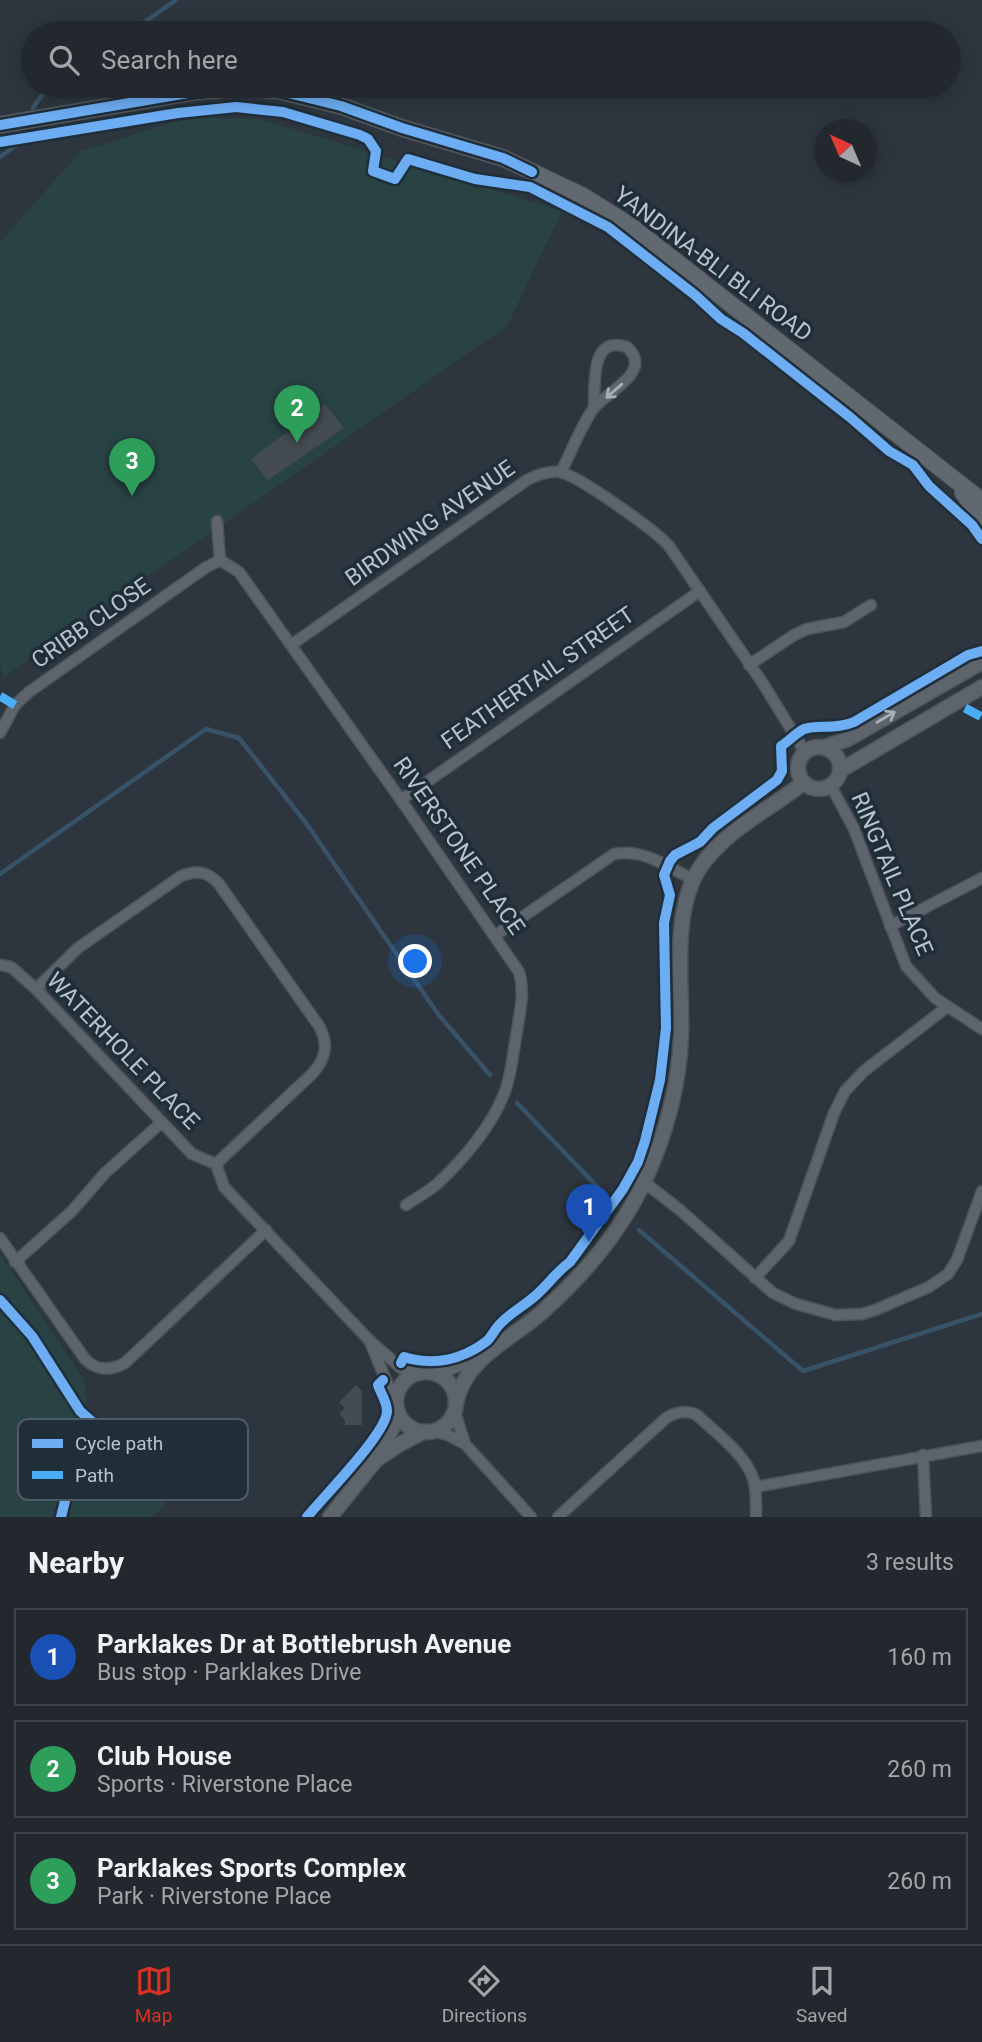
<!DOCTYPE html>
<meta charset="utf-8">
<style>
body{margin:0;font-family:Roboto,sans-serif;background:#2e343a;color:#f1f3f6}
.compass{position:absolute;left:814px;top:119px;width:63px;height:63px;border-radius:50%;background:#22282e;box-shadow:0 4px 18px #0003;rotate:316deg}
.you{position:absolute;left:416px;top:962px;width:24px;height:24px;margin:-18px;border:5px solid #fff;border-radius:50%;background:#1a73e8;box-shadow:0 0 0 10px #1a73e833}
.badge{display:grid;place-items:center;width:46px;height:46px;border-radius:50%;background:#d93025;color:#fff;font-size:23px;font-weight:700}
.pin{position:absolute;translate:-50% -58px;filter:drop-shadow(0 2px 4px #0008)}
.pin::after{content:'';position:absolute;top:37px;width:24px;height:21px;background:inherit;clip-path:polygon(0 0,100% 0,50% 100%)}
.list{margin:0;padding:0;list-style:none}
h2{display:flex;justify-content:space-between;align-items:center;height:91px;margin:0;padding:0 28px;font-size:30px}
h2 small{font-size:23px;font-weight:400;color:#a2a6aa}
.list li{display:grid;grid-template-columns:46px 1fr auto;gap:21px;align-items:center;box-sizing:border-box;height:98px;margin:0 14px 14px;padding:0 14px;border:2px solid #3f444a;border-radius:0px}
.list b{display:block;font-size:26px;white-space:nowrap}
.list p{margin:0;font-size:23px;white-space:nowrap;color:#a2a6aa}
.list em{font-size:23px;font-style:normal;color:#a2a6aa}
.icon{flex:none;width:38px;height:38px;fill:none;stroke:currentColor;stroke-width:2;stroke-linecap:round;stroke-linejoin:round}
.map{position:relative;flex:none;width:982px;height:1517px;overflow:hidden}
.search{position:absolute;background:#22282e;box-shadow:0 4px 18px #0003;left:21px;right:21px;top:21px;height:77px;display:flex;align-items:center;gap:18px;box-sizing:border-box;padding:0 24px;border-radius:38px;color:#a2a6aa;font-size:26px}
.sheet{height:427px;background:#22282e}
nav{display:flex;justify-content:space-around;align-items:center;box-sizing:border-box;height:98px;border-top:2px solid #3f444a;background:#22282e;font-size:19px;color:#a2a6aa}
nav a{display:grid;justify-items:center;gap:4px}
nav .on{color:#d93025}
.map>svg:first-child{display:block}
.green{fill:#294344}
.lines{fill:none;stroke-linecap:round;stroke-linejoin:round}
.stream{stroke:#385368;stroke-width:4.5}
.building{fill:#444b52}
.minor-casing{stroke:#4c5258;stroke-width:13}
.tertiary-casing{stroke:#4c5258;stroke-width:17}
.secondary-casing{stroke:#4c5258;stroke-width:18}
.minor{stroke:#5e646b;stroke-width:10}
.tertiary{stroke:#5e646b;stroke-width:14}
.secondary{stroke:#62686f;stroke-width:16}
.quiet{stroke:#49aef6;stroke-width:9;stroke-dasharray:18 9;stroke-linecap:butt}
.cycleway-casing{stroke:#1f2e39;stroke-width:15}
.cycleway{stroke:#6dadf4;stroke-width:10}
.oneway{stroke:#a6b0b9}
.labels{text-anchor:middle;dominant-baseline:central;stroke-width:7;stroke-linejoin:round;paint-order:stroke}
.street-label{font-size:23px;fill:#b8c3cd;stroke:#1f2e39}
.key{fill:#1f2e39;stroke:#4d5b65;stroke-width:2}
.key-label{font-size:19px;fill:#b8c3cd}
</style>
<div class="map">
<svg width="982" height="1517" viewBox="0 0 982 1517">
<rect width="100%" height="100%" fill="#2d363e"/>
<g class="green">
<path d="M189 117 260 119 562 211 507 326 4 677 0 666V242L81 151Z"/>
<path d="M0 1254 84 1380 87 1414 132 1450 165 1483 166 1504 152 1517H0Z"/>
</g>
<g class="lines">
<g class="stream">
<path d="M129 33 176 0"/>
<path d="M33 108 41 96 56 86"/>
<path d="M0 157 18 144"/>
<path d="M0 874 206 729 239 738 306 823 438 1014 490 1075"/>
<path d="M517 1103 610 1200"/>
<path d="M639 1230 803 1371 982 1314"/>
</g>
</g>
<g class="building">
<path d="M325 404 344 428 268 480 251 459Z"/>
<path d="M356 1385 362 1391V1425H345V1420L339 1414 345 1408 339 1402Z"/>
</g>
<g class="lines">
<g class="minor-casing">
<g id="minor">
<path d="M561 472C571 453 581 425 594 408 607 391 654 372 627 347 590 334 595 385 594 408"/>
<path d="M217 521 220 560"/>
<path d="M220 560 239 572 401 800 519 972C525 992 520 1011 517 1031 513 1051 512 1074 504 1094 491 1127 463 1160 437 1184 428 1192 416 1198 406 1205"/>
<path d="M291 645 527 480C537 475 548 471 559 472 577 474 656 531 669 546L762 682 805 752"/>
<path d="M749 665 794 635 807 629 844 622 871 605"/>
<path d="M0 733 15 705 29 692 205 568 220 560"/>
<path d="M831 786 854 829 906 966 935 998 982 1029"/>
<path d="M401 800 700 591"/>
<path d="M890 926 982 878"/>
<path d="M496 935 614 854C643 848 668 867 694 880"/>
<path d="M0 965 11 967 36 989 192 1154 216 1164 224 1187 370 1341 401 1368 416 1374"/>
<path d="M36 989 78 948 181 876C197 870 207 871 219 884L319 1026C329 1044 326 1058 313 1073L216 1164"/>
<path d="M644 1182 680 1210 773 1293 796 1304 836 1315 862 1314 875 1310 929 1287 948 1274 957 1260 982 1191"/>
<path d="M0 1238 85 1359C97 1371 110 1371 125 1363L266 1230"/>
<path d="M15 1262 72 1211 105 1173 162 1122"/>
<path d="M755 1278 789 1241 834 1113 845 1091 864 1071 947 1007"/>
<path d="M371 1344 396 1405"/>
<path d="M455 1412 465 1444 531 1517"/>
<path d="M433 1431 448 1435 465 1444"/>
<path d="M923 1455 926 1517"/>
<path d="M755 1487 982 1446"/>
<path d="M558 1517 666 1418C676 1412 687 1410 697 1415 716 1433 744 1453 753 1478 757 1490 756 1504 756 1517"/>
</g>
</g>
<g class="tertiary-casing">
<g id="tertiary">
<circle cx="819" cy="768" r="21"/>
<path d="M825 747 848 739 982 662"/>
<path d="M841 770 982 687"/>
<path d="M427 1372 448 1368 482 1356"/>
<circle cx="426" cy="1402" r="30"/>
<path d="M456 1402C467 1357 509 1341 541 1313 583 1276 621 1231 645 1180 665 1136 679 1086 681 1037 683 986 670 911 701 866 726 830 769 810 803 783"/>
<path d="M379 1458 400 1444 423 1432"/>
<path d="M330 1517 375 1461 399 1415"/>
</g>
</g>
<g class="secondary-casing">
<g id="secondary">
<path d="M0 125 194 92 241 88 280 91 341 106 402 128 503 158 583 196 631 226 982 501"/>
<path d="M963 493 982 519"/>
</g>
</g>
<use href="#minor" class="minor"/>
<use href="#tertiary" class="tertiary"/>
<use href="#secondary" class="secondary"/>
<g class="quiet">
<path d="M0 696 15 705"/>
<path d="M965 708 982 717"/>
</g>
<g class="cycleway-casing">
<g id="cycleway">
<path d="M0 125 194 92 241 88 280 91 341 106 402 128 503 158 532 172"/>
<path d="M0 142 178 113 236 107 283 112 360 135 368 139 376 151 373 171 395 179 408 159 475 179 530 187 608 227 695 295 721 319 743 333 851 418 889 451 913 465 929 486 972 525 982 539"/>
<path d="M0 1300 32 1336 80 1411 131 1456 70 1481 61 1517"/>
<path d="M401 1363 404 1357C433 1366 462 1360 487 1341 492 1336 495 1329 500 1324 510 1313 524 1306 535 1296 548 1285 556 1272 570 1262L623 1189 638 1162 645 1141 660 1080 666 1028 664 923 670 895 664 875 670 861 675 855 700 842 713 828 777 780 782 771 781 746C789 741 796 733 804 729 817 724 836 730 854 722L968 655 982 651"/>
<path d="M307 1517C324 1496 387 1433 387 1411 387 1402 381 1394 378 1385L383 1380"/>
</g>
</g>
<use href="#cycleway" class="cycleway"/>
</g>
<defs><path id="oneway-shaft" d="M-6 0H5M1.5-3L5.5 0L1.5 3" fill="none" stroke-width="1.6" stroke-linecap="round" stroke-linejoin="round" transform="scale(1.75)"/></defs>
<g class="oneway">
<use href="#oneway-shaft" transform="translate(614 391) rotate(139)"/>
<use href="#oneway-shaft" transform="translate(886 717) rotate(-30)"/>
</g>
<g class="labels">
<g class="street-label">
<text transform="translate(713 264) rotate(37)">YANDINA-BLI BLI ROAD</text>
<text transform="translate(430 523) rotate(-35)">BIRDWING AVENUE</text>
<text transform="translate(91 623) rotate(-35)">CRIBB CLOSE</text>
<text transform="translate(538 678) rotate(-35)">FEATHERTAIL STREET</text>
<text transform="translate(459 846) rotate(55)">RIVERSTONE PLACE</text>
<text transform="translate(892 874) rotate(67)">RINGTAIL PLACE</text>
<text transform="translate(123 1051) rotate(46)">WATERHOLE PLACE</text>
</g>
</g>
<rect x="18" y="1419" width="230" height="81" rx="10" class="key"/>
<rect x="32" y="1439" width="31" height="9" fill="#6dadf4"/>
<rect x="32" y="1471" width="31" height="8" fill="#49aef6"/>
<g class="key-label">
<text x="75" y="1450">Cycle path</text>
<text x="75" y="1482">Path</text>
</g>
</svg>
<svg class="compass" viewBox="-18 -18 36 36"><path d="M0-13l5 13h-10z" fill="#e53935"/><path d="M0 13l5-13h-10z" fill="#a2a6aa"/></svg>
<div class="you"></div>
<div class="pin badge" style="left:589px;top:1242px;background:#1a4fb4">1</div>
<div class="pin badge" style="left:297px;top:443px;background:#2e9e5b">2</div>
<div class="pin badge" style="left:132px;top:496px;background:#2e9e5b">3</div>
<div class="search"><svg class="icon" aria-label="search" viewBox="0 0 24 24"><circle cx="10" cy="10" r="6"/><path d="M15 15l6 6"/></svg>Search here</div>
</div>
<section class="sheet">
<h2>Nearby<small>3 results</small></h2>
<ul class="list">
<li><span class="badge" style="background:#1a4fb4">1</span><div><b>Parklakes Dr at Bottlebrush Avenue</b><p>Bus stop · Parklakes Drive</p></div><em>160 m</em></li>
<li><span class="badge" style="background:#2e9e5b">2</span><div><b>Club House</b><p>Sports · Riverstone Place</p></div><em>260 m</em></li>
<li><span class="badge" style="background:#2e9e5b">3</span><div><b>Parklakes Sports Complex</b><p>Park · Riverstone Place</p></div><em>260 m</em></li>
</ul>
</section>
<nav>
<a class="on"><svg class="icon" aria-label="map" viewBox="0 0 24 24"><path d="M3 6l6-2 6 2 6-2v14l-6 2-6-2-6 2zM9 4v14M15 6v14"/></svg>Map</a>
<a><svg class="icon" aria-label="directions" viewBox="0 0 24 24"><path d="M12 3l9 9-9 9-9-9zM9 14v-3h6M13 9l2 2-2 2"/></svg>Directions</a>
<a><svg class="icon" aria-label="saved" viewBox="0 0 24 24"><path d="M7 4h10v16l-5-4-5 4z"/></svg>Saved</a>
</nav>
